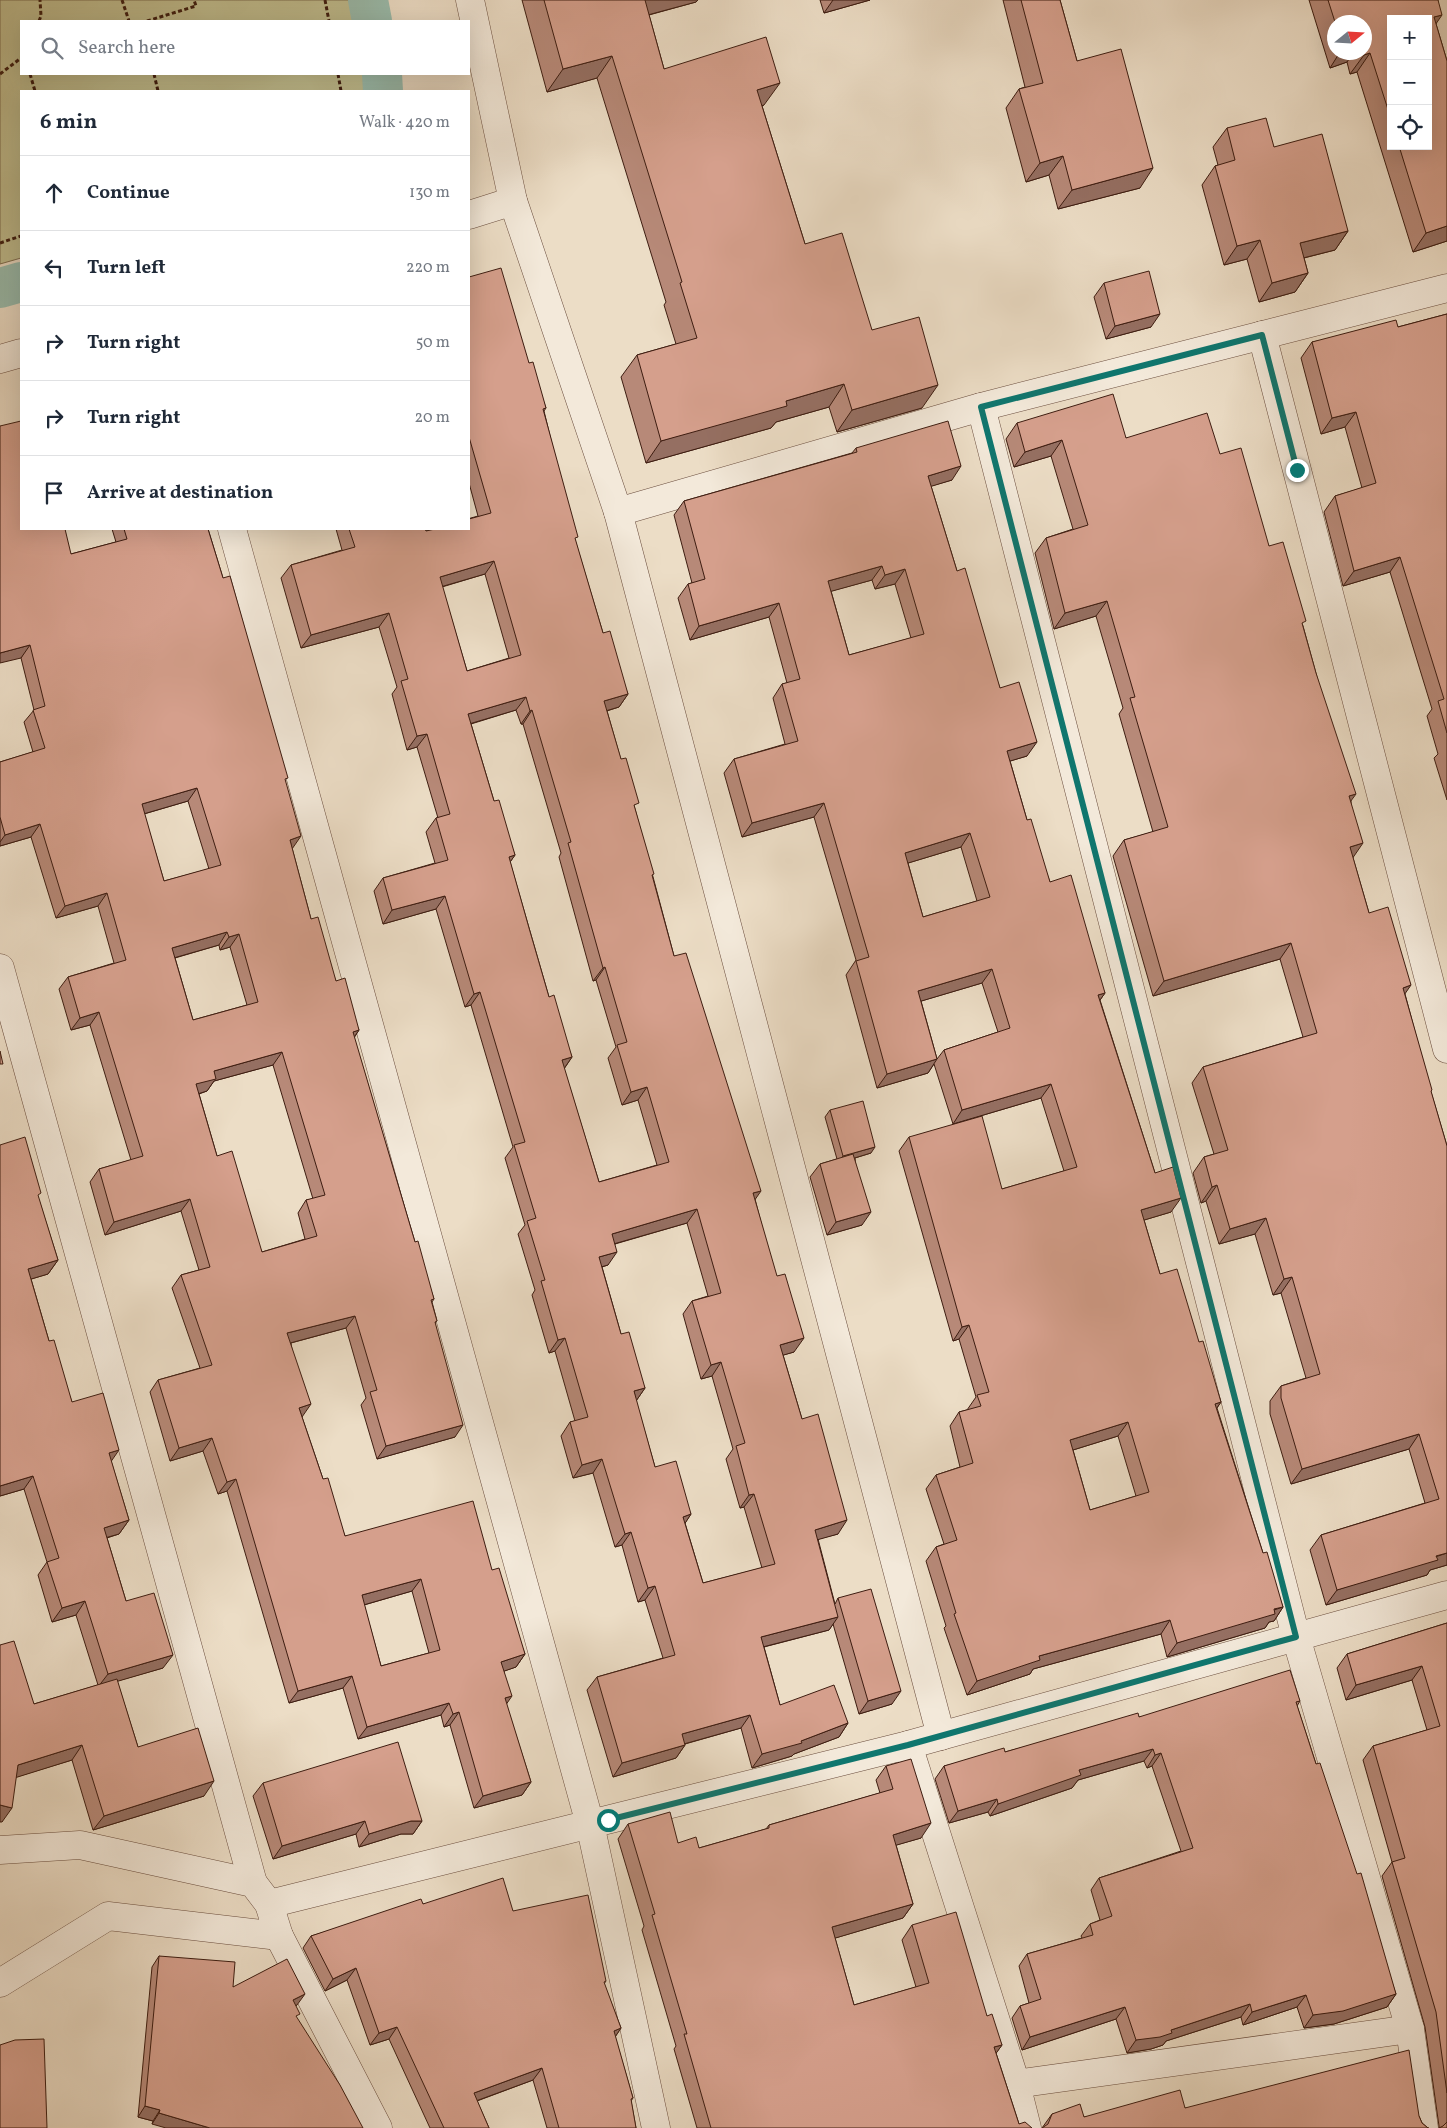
<!DOCTYPE html>
<meta charset="utf-8">
<style>
body{margin:0;font-family:Vollkorn,serif;background:#f2f2f3;color:#1f2937}
.controls{position:absolute;right:15px;top:15px;display:grid;overflow:hidden;border-radius:0px;box-shadow:0 5px 20px #0002}
.controls button{width:45px;height:45px;display:grid;place-items:center;padding:0;border:0;border-bottom:1px solid #e0e1e3;background:#fff;color:#1f2937;font:25px sans-serif}
.compass{position:absolute;left:1327px;top:15px;width:45px;height:45px;border-radius:50%;background:#fff;box-shadow:0 5px 20px #0002;rotate:72deg}
.stop{position:absolute;width:15px;height:15px;margin:-11px;border:4px solid #0f766e;border-radius:50%;background:#fff}
.stop.end{background:#0f766e;border-color:#fff;box-shadow:0 1px 5px #0008}
.list{margin:0;padding:0;list-style:none}
h2{display:flex;justify-content:space-between;align-items:center;height:65px;margin:0;padding:0 20px;font-size:21px}
h2 small{font-size:16px;font-weight:400;color:#747a83}
.list li{display:grid;grid-template-columns:32px 1fr auto;gap:15px;align-items:center;box-sizing:border-box;height:75px;padding:0 20px;border-top:1px solid #e0e1e3}
.list b{display:block;font-size:19px;white-space:nowrap}
.list em{font-size:16px;font-style:normal;color:#747a83}
.icon{flex:none;width:28px;height:28px;fill:none;stroke:currentColor;stroke-width:2;stroke-linecap:round;stroke-linejoin:round}
.map{position:relative;flex:none;width:1447px;height:2128px;overflow:hidden}
.search{position:absolute;background:#fff;box-shadow:0 5px 20px #0002;left:20px;top:20px;width:450px;height:55px;display:flex;align-items:center;gap:12px;box-sizing:border-box;padding:0 18px;border-radius:0px;color:#747a83;font-size:19px}
.panel{position:absolute;background:#fff;box-shadow:0 5px 20px #0002;left:20px;top:90px;width:450px;height:440px;border-radius:0px}
.map>svg:first-child{display:block}
.green{fill:#c0be90;stroke:#7f6e50}
.lines{fill:none;stroke-linecap:round;stroke-linejoin:round}
.canal{stroke:#9abdae;stroke-width:40}
.street-casing{stroke:#6a4d3e;stroke-width:29}
.path{stroke:#3e1d11;stroke-width:3;stroke-dasharray:4 2.5;stroke-linecap:butt}
.street{stroke:#f3e9da;stroke-width:28}
.wall{fill:#b78978;stroke:#3e1d11;fill-rule:evenodd}
.shaded-wall{fill:#956f62;stroke:#3e1d11}
.building{fill:#d59f8c;stroke:#3e1d11;fill-rule:evenodd}
.route{stroke:#0f766e;stroke-width:6}
</style>
<div class="map">
<svg width="1447" height="2128" viewBox="0 0 1447 2128">
<rect width="100%" height="100%" fill="#ecddc6"/>
<filter id="stains"><feTurbulence type="fractalNoise" baseFrequency=".004" numOctaves="4"/><feColorMatrix values="0 0 0 0 .2 0 0 0 0 .09 0 0 0 0 .02 0 0 0 .5 -.17"/></filter>
<radialGradient id="worn" r=".72"><stop offset=".6" stop-color="#630" stop-opacity="0"/><stop offset="1" stop-color="#630" stop-opacity=".3"/></radialGradient>
<path class="green" d="M0 0H349L354 21H21V74H365L369 91H21V258L0 264Z"/>
<g class="lines">
<g class="canal">
<path d="M368 0 372 21"/>
<path d="M382 74 383 91"/>
<path d="M0 288 21 282"/>
</g>
<g class="street-casing">
<g id="street">
<path d="M470 0 513 201 618 512 941 1736"/>
<path d="M469 215 513 201"/>
<path d="M1262 335 1447 1049"/>
<path d="M0 359 21 353"/>
<path d="M981 407 1296 1637 1410 2029 1424 2128"/>
<path d="M618 512 981 407 1447 288"/>
<path d="M232 529 590 1824 656 2128"/>
<path d="M0 968 253 1883"/>
<path d="M908 1745 1016 2084 1027 2128"/>
<path d="M0 1850 80 1845 253 1883 269 1904 279 1936 108 1916 0 1983"/>
<path d="M269 1904 908 1745 1447 1595"/>
<path d="M279 1936 378 2128"/>
<path d="M1016 2084 1410 2029"/>
</g>
</g>
<g class="path">
<path d="M122 0 129 21"/>
<path d="M325 0 329 21"/>
<path d="M39 21 41 16 40 0"/>
<path d="M147 21 196 6 194 0"/>
<path d="M0 74 21 58"/>
<path d="M30 74 35 91"/>
<path d="M154 74 158 91"/>
<path d="M338 74 341 91"/>
<path d="M0 243 21 236"/>
</g>
<use href="#street" class="street"/>
</g>
<g class="wall">
<path d="M522 0H698L696 2 649 15 664 69 764 105 762 106 805 244 872 330 922 408 837 432 829 407 776 422 771 428 646 463 621 377 637 355 676 344 664 305 666 302 597 78 547 92Z"/>
<path d="M820 0H870L824 13Z"/>
<path d="M1003 0H1060L1077 61 1140 188 1058 209 1049 175 1026 182 1006 108 1019 89 1025 87Z"/>
<path d="M1309 0H1438L1436 24 1447 61V241L1413 252 1357 72 1350 74 1347 62 1330 68ZM1391 19 1428 146H1391ZM1334 22H1364V52H1334Z"/>
<path d="M1227 128 1274 147 1348 231 1335 250 1304 258 1308 273 1295 292 1259 302 1247 259 1224 265 1202 185 1215 166 1218 165 1213 147Z"/>
<path d="M469 277 529 363 546 408 544 411 575 540 603 633 628 694 619 707 607 711 635 809 674 956 755 1199 794 1352 783 1355 802 1419 838 1534 818 1539 835 1604 838 1598 892 1704 859 1714 833 1624 829 1630 764 1647 780 1705 848 1723 839 1737 794 1754 792 1756 752 1768 741 1728 685 1744V1745L676 1758 613 1777 587 1690 597 1677 663 1658 645 1600 638 1602 622 1545 615 1547 593 1473 573 1478 561 1436 570 1422 575 1421 555 1351 549 1353 532 1295 535 1290 518 1234 525 1225 505 1158 513 1147 471 1005 465 1007 436 909 383 924 374 891 383 878 435 863 426 832 436 818H438L417 747 407 750 392 694 397 687 379 627 301 648 281 578 291 565 342 550 336 529H425L426 531 478 516 469 483ZM485 574 509 658 467 671 442 587ZM516 710 521 724H523L561 853 559 857 593 981 596 980 616 1047 608 1058 622 1105 638 1100 657 1165 599 1182 564 1069 572 1057 549 997 510 862 515 855 494 801 471 724ZM687 1223 708 1296 692 1301 683 1314 701 1379 712 1376 733 1449 726 1459 740 1508 744 1507 762 1568 703 1583 685 1523 691 1514 655 1467 636 1401 645 1388 621 1334 602 1267 608 1265 615 1244Z"/>
<path d="M1104 283 1151 327 1106 339 1094 297Z"/>
<path d="M1447 314V800L1434 758 1438 754 1427 716 1432 709 1390 572 1343 586 1324 512 1335 496 1362 488 1345 427 1321 434 1301 358 1312 342 1398 327Z"/>
<path d="M1017 423 1126 438 1220 454 1269 546 1303 626 1351 801 1353 858 1369 913 1405 994 1431 1092 1447 1146V1565L1430 1570 1427 1575 1326 1605 1310 1550 1321 1535 1425 1503 1409 1449 1291 1484 1270 1414V1401L1281 1386 1306 1378 1281 1293 1273 1295 1255 1234 1219 1244 1206 1201 1201 1203 1193 1173 1204 1157 1214 1154 1192 1083 1203 1067 1303 1037 1280 959 1153 996 1113 856 1124 840 1153 832 1119 714 1123 708 1096 616 1054 629 1035 553 1046 538 1073 529 1051 456 1014 467 1006 439Z"/>
<path d="M856 448 952 480 931 486 957 571 1000 688 1027 756 1010 761 1027 820 1050 882 1105 993 1100 1000 1155 1173 1171 1212 1144 1220 1160 1274 1199 1342 1221 1402 1217 1408 1263 1553 1283 1607 1274 1621 1269 1622 1265 1628 1167 1657 1161 1634 1033 1669 1030 1674 967 1695 944 1628 946 1626 926 1561 936 1547 944 1544 926 1489 936 1475 960 1467 950 1426 959 1412 967 1410 976 1397 959 1339 953 1341 899 1151 909 1137 1002 1189 1064 1171 1041 1098 953 1124 934 1064 928 1073 877 1088 846 975 856 960 814 817 742 837 724 773 734 759 785 744 773 698 782 684 787 683 769 617 690 640 678 598 688 584 692 583 674 515 684 501 852 453ZM872 580 875 589 895 584 911 638 849 655 831 591ZM961 847 977 901 923 917 908 863ZM982 983 998 1032 944 1050 937 1059 921 1001ZM1118 1436 1136 1496 1090 1510 1073 1450Z"/>
<path d="M112 529H208L223 578 285 781 292 848 311 919 336 981 359 1030 354 1038 415 1242 434 1299 432 1302 437 1321 435 1323 455 1437 377 1459 361 1405 366 1398 346 1328 291 1343 302 1417 323 1479 345 1536 492 1570 525 1654 516 1667 504 1671 506 1704 531 1782 522 1795 474 1808 450 1725 444 1727 441 1715 358 1739 343 1688 289 1703 227 1491 218 1494 203 1451 170 1461 150 1392 158 1380 200 1368 172 1288 181 1275 199 1270 181 1211 105 1235 90 1182 99 1169 131 1160 90 1025 71 1030 59 989 68 977 114 963 98 906 56 918 31 837 0 846V762L33 752 24 722 34 710 21 658 71 554 116 542ZM188 801 209 869 164 881 144 814ZM219 945 220 950 230 947 247 1005 193 1020 175 958ZM273 1065 313 1199 306 1200 298 1213 305 1239 262 1252 217 1156 199 1094 207 1091 214 1081ZM412 1591 429 1653 381 1666 364 1605Z"/>
<path d="M830 1110 871 1153 855 1158 862 1225 827 1235 810 1177 820 1164 837 1159 825 1117Z"/>
<path d="M38 1197 58 1260 48 1274 31 1279 49 1341 72 1402 111 1461 129 1520 119 1534 107 1538 126 1601 163 1668 117 1681 138 1747 204 1796 93 1830 72 1760 16 1777 2 1822 34 1704 98 1685 76 1615 52 1622 38 1575 47 1562 24 1489 0 1496Z"/>
<path d="M1447 1623V2128H1439V2126L1425 2027 1382 1876 1392 1862 1363 1760 1373 1746 1427 1730 1412 1680 1346 1700 1337 1668 1347 1654Z"/>
<path d="M1300 1701 1297 1706 1316 1764 1396 1994 1387 2007 1334 2024 1304 2028 1297 2007 1243 2025 1241 2017 1166 2041 1163 2045 1151 2049 1127 2053 1116 2019 1022 2050 1012 2018 1020 2006 1029 2003 1019 1966 1027 1954 1082 1938 1081 1936 1090 1924 1100 1920 1091 1890 1099 1878 1181 1851 1152 1766 1147 1768 1144 1761 1078 1780 1072 1788 990 1816 988 1812 949 1823 935 1779 944 1766 1005 1752 1139 1717Z"/>
<path d="M886 1766 921 1838 896 1845 913 1904 903 1918 835 1938 854 2005 916 1987 902 1940 912 1925 987 2016 1002 2045 996 2053 1019 2124 1032 2128H697L674 2049 676 2046 642 1930 644 1926 618 1839 628 1824 678 1843 699 1848 766 1829 769 1825 880 1793 876 1780Z"/>
<path d="M263 1783 422 1821 413 1834H401L359 1847 356 1834 273 1859 253 1796Z"/>
<path d="M423 1904 513 1911 606 1981 604 1984 621 2028 615 2037 633 2098 631 2101 636 2128H547L533 2080 477 2101 489 2128H430L389 2039 370 2045 347 1980 325 1991 303 1948 311 1936Z"/>
<path d="M159 1956 233 1987 297 2005 152 2124 153 2121 138 2117 152 1967Z"/>
<path d="M1185 2108 1419 2116 1422 2123 1428 2128H1042L1052 2114 1084 2117Z"/>
</g>
<g class="shaded-wall">
<path d="M643 0H698L696 2 629 20Z"/>
<path d="M833 0H870L824 13Z"/>
<path d="M1442 15 1429 34 1434 17Z"/>
<path d="M1340 52H1354L1347 62 1330 68Z"/>
<path d="M1370 53 1357 72 1350 74 1364 55Z"/>
<path d="M612 56 597 78 547 92 563 69Z"/>
<path d="M780 83 764 105 742 112 757 90Z"/>
<path d="M1063 156 1049 175 1026 182 1040 163Z"/>
<path d="M1153 168 1140 188 1058 209 1072 190Z"/>
<path d="M1447 226V241L1413 252 1426 233Z"/>
<path d="M1348 231 1335 250 1287 262 1300 243Z"/>
<path d="M1260 240 1247 259 1224 265 1237 246Z"/>
<path d="M1308 273 1295 292 1259 302 1272 283Z"/>
<path d="M1160 314 1151 327 1106 339 1115 326Z"/>
<path d="M844 384 829 407 776 422 771 428 646 463 661 441 786 401Z"/>
<path d="M938 385 922 408 837 432 852 410Z"/>
<path d="M1356 412 1345 427 1321 434 1332 418Z"/>
<path d="M1062 440 1051 456 1014 467 1025 452Z"/>
<path d="M961 466 952 480 919 490 928 476Z"/>
<path d="M1400 557 1390 572 1343 586 1354 571Z"/>
<path d="M494 561 485 574 430 590 440 577Z"/>
<path d="M882 566 872 580 818 595 828 581Z"/>
<path d="M905 569 895 584 875 589 885 575Z"/>
<path d="M1107 601 1096 616 1054 629 1065 613Z"/>
<path d="M779 603 769 617 690 640 699 626Z"/>
<path d="M389 613 379 627 301 648 311 635Z"/>
<path d="M30 645 21 658 0 663V653Z"/>
<path d="M628 694 619 707 595 714 604 701Z"/>
<path d="M526 697 516 710 459 727 468 714Z"/>
<path d="M532 710 523 724H521L530 711Z"/>
<path d="M427 734 417 747 407 750 417 736Z"/>
<path d="M1037 742 1027 756 997 765 1007 751Z"/>
<path d="M197 788 188 801 133 817 142 804Z"/>
<path d="M1356 794 1345 809 1349 796Z"/>
<path d="M824 803 814 817 742 837 752 823Z"/>
<path d="M40 824 31 837 0 846V842L5 835Z"/>
<path d="M970 833 961 847 895 867 905 853Z"/>
<path d="M301 836 292 849 290 840Z"/>
<path d="M1363 843 1352 859 1350 847Z"/>
<path d="M515 855 506 868 509 857Z"/>
<path d="M107 893 98 906 56 918 65 906Z"/>
<path d="M445 896 436 909 383 924 392 910Z"/>
<path d="M227 932 219 945 163 961 172 948Z"/>
<path d="M239 934 230 947 220 950 229 937Z"/>
<path d="M1291 943 1280 959 1153 996 1164 981Z"/>
<path d="M605 967 596 980 593 981 603 968Z"/>
<path d="M992 969 982 983 908 1005 918 991Z"/>
<path d="M1411 985 1400 1001 1403 988Z"/>
<path d="M480 992 471 1005 465 1007 474 994Z"/>
<path d="M1105 993 1095 1007 1098 995Z"/>
<path d="M99 1012 90 1025 71 1030 80 1018Z"/>
<path d="M359 1030 350 1043 353 1032Z"/>
<path d="M282 1052 273 1065 214 1081 207 1091 188 1097 196 1084 214 1071Z"/>
<path d="M572 1057 563 1070 562 1060Z"/>
<path d="M937 1059 928 1073 877 1088 887 1074Z"/>
<path d="M1051 1084 1041 1098 953 1124 962 1110Z"/>
<path d="M647 1087 638 1100 622 1105 631 1092Z"/>
<path d="M875 1147 871 1153 838 1163 843 1156Z"/>
<path d="M1217 1185 1206 1201 1201 1203 1212 1187Z"/>
<path d="M761 1191 752 1204 753 1193Z"/>
<path d="M1181 1198 1171 1212 1131 1224 1141 1210Z"/>
<path d="M190 1199 181 1211 105 1235 114 1222Z"/>
<path d="M697 1209 687 1223 603 1247 612 1234Z"/>
<path d="M871 1212 862 1225 827 1235 836 1222Z"/>
<path d="M1266 1218 1255 1234 1219 1244 1230 1229Z"/>
<path d="M617 1252 608 1265 590 1270 599 1257Z"/>
<path d="M58 1260 48 1274 18 1283 28 1269Z"/>
<path d="M1292 1277 1281 1293 1273 1295 1284 1279Z"/>
<path d="M355 1316 346 1328 279 1346 287 1333Z"/>
<path d="M969 1325 959 1339 953 1341 962 1327Z"/>
<path d="M565 1338 555 1351 549 1353 558 1340Z"/>
<path d="M804 1338 794 1352 770 1359 780 1345Z"/>
<path d="M721 1362 712 1376 701 1379 711 1365Z"/>
<path d="M645 1388 636 1401 634 1391Z"/>
<path d="M1221 1402 1211 1416 1215 1404Z"/>
<path d="M311 1404 302 1417 299 1408Z"/>
<path d="M1128 1422 1118 1436 1060 1454 1070 1440Z"/>
<path d="M463 1425 455 1437 377 1459 386 1446Z"/>
<path d="M1419 1434 1409 1449 1291 1484 1302 1469Z"/>
<path d="M212 1438 203 1451 170 1461 179 1448Z"/>
<path d="M119 1450 110 1463 109 1453Z"/>
<path d="M602 1459 593 1473 573 1478 582 1465Z"/>
<path d="M33 1476 24 1489 0 1496V1486Z"/>
<path d="M236 1479 227 1491 218 1494 227 1482Z"/>
<path d="M754 1494 744 1507 740 1508 749 1495Z"/>
<path d="M691 1514 682 1528 683 1517Z"/>
<path d="M129 1520 119 1534 94 1541 104 1528Z"/>
<path d="M847 1520 838 1534 806 1543 815 1530Z"/>
<path d="M631 1532 622 1545 615 1547 625 1534Z"/>
<path d="M1447 1553V1565L1430 1570 1427 1575 1326 1605 1337 1590Z"/>
<path d="M421 1579 412 1591 353 1608 362 1595Z"/>
<path d="M655 1586 645 1600 638 1602 648 1588Z"/>
<path d="M85 1601 76 1615 52 1622 62 1608Z"/>
<path d="M1283 1607 1274 1621 1269 1622 1265 1628 1167 1657 1177 1643Z"/>
<path d="M838 1617 829 1630 751 1650 761 1637Z"/>
<path d="M1170 1620 1161 1634 1033 1669 1030 1674 967 1695 977 1681 1039 1656Z"/>
<path d="M525 1654 516 1667 493 1675 501 1662Z"/>
<path d="M173 1655 163 1668 98 1687 108 1674Z"/>
<path d="M1422 1666 1412 1680 1346 1700 1356 1685Z"/>
<path d="M352 1676 343 1688 289 1703 298 1691Z"/>
<path d="M901 1691 892 1704 859 1714 868 1701Z"/>
<path d="M512 1696 503 1709 505 1698Z"/>
<path d="M449 1703 441 1715 358 1739 367 1727Z"/>
<path d="M459 1712 450 1725 444 1727 453 1714Z"/>
<path d="M750 1715 741 1728 673 1747 682 1734Z"/>
<path d="M848 1723 839 1737 794 1754 792 1756 752 1768 762 1754 801 1741Z"/>
<path d="M82 1745 72 1760 8 1780 18 1765Z"/>
<path d="M685 1745 676 1758 613 1777 622 1763Z"/>
<path d="M1153 1749 1144 1761 1078 1780 1072 1788 990 1816 998 1804 1079 1770Z"/>
<path d="M1161 1753 1152 1766 1147 1768 1155 1755Z"/>
<path d="M214 1781 204 1796 93 1830 104 1816Z"/>
<path d="M531 1782 522 1795 474 1808 483 1796Z"/>
<path d="M997 1799 988 1812 949 1823 958 1811Z"/>
<path d="M0 1805 12 1808 2 1822H0Z"/>
<path d="M365 1821 356 1834 273 1859 282 1846Z"/>
<path d="M411 1821H422L413 1834H401L359 1847 369 1834Z"/>
<path d="M931 1823 921 1838 883 1849 893 1835Z"/>
<path d="M913 1904 903 1918 822 1942 832 1927Z"/>
<path d="M356 1968 347 1980 325 1991 333 1979Z"/>
<path d="M305 1994 297 2005 285 2011 293 2000Z"/>
<path d="M1396 1994 1387 2007 1334 2024 1304 2028 1313 2015Z"/>
<path d="M1306 1995 1297 2007 1243 2025 1252 2012Z"/>
<path d="M1250 2004 1241 2017 1166 2041 1163 2045 1151 2049 1127 2053 1136 2040 1171 2030Z"/>
<path d="M1125 2007 1116 2019 1022 2050 1030 2037Z"/>
<path d="M397 2027 389 2039 370 2045 379 2033Z"/>
<path d="M621 2028 613 2040 614 2031Z"/>
<path d="M1002 2045 992 2059 994 2047Z"/>
<path d="M542 2068 533 2080 465 2105 474 2093Z"/>
<path d="M145 2106 160 2110 153 2121 138 2117Z"/>
<path d="M159 2113 210 2128H166L152 2124Z"/>
</g>
<g class="building">
<path d="M544 0H645L664 69 766 37 780 83 757 90 805 244 842 233 872 330 919 317 938 385 852 410 844 384 786 401 787 406 661 441 637 355 697 338 680 283 682 282 612 56 563 69Z"/>
<path d="M1021 0H1060L1077 61 1121 49 1153 168 1072 190 1063 156 1040 163 1019 89 1043 83Z"/>
<path d="M1328 0H1438L1442 15 1434 17 1447 61V226L1426 233 1399 146H1428V19H1391V119L1370 53 1364 55 1363 52H1364V22H1335Z"/>
<path d="M1266 118 1274 147 1322 134 1348 231 1300 243 1308 273 1272 283 1260 240 1237 246 1215 166 1235 160 1227 128Z"/>
<path d="M501 268 529 363 533 362 546 408 543 409 578 537 575 538 603 633 610 631 628 694 604 701 621 759 626 758 639 803 634 805 654 874 652 875 674 956 686 953 761 1191 753 1193 777 1276 785 1274 804 1338 780 1345 802 1419 818 1414 847 1520 815 1530 838 1617 761 1637 780 1705 834 1685 848 1723 801 1741 802 1743 762 1754 750 1715 682 1734 685 1745 622 1763 597 1677 675 1655 655 1586 648 1588 631 1532 625 1534 602 1459 582 1465 570 1422 588 1417 565 1338 558 1340 541 1281 545 1280 527 1221 536 1218 514 1145 525 1142 480 992 474 994 445 896 392 910 383 878 448 860 436 818 450 814 427 734 417 736 401 681 408 679 389 613 311 635 291 565 355 547 349 529H425L426 531 435 529H469V519L491 513 469 437V277ZM494 561 521 655 467 671 440 577ZM526 697 530 711 532 710 571 842 568 843 603 968 605 967 627 1042 617 1045 631 1092 647 1087 669 1162 599 1182 562 1060 572 1057 554 995 549 997 529 928 509 857 515 855 499 800 494 801 468 714ZM697 1209 721 1293 692 1301 711 1365 721 1362 745 1443 736 1446 749 1495 754 1494 775 1564 703 1583 683 1517 691 1514 676 1461 655 1467 634 1391 645 1388 629 1332 621 1334 599 1257 617 1252 612 1234Z"/>
<path d="M1149 271 1160 314 1115 326 1104 283Z"/>
<path d="M1447 314V733L1438 701 1444 699 1400 557 1354 571 1335 496 1376 483 1356 412 1332 418 1312 342 1396 320 1398 327Z"/>
<path d="M1113 394 1126 438 1207 413 1220 454 1241 448 1269 546 1283 542 1306 621 1302 623 1316 673 1356 794 1349 796 1363 843 1350 847 1369 913 1388 907 1411 985 1403 988 1432 1090 1431 1091 1447 1146V1553L1436 1556 1438 1560 1337 1590 1321 1535 1439 1499 1419 1434 1302 1469 1281 1398V1386L1320 1374 1292 1277 1284 1279 1266 1218 1230 1229 1217 1185 1212 1187 1204 1157 1228 1150 1203 1067 1317 1033 1291 943 1164 981 1124 840 1168 827 1130 698 1135 697 1107 601 1065 613 1046 538 1088 525 1062 440 1025 452 1017 423Z"/>
<path d="M21 421V529H65L71 554 127 539 124 529H208L223 578 230 576 288 778 285 779 301 836 290 840 311 919 318 917 336 981 345 978 359 1030 353 1032 415 1242 418 1241 434 1299 431 1300 437 1321 435 1322 463 1425 386 1446 370 1392 377 1390 355 1316 287 1333 311 1404 299 1408 323 1479 328 1478 345 1536 473 1501 492 1570 499 1568 525 1654 501 1662 512 1696 505 1698 531 1782 483 1796 459 1712 453 1714 449 1703 367 1727 352 1676 298 1691 236 1479 227 1482 212 1438 179 1448 158 1380 212 1365 181 1275 210 1267 190 1199 114 1222 99 1169 143 1156 99 1012 80 1018 68 977 126 960 107 893 65 906 40 824 5 835 0 817V762L45 748 33 710 45 706 30 645 0 653V426ZM197 788 221 865 164 881 142 804ZM227 932 229 937 239 934 258 1002 193 1020 172 948ZM282 1052 325 1195 306 1200 317 1236 262 1252 232 1151 217 1156 196 1084 216 1079 214 1071ZM421 1579 440 1650 381 1666 362 1595Z"/>
<path d="M948 421 961 466 928 476 957 571 965 568 1000 688 1019 682 1037 742 1007 751 1027 820 1031 819 1050 882 1071 875 1105 993 1098 995 1155 1173 1173 1167 1181 1198 1141 1210 1160 1274 1177 1269 1199 1342 1203 1341 1221 1402 1215 1404 1263 1553 1267 1552 1283 1607 1274 1609 1275 1614 1177 1643 1170 1620 1039 1656 1040 1660 977 1681 954 1614 956 1613 936 1547 957 1540 936 1475 973 1463 959 1412 981 1406 977 1395 989 1392 969 1325 962 1327 909 1137 982 1116 1002 1189 1077 1167 1051 1084 962 1110 944 1050 1010 1028 992 969 918 991 937 1059 887 1074 856 961 869 957 824 803 752 823 734 759 798 741 782 684 800 679 779 603 699 626 688 584 705 579 684 501 857 452 856 448ZM882 566 885 575 905 569 924 634 849 655 828 581ZM970 833 990 897 923 917 905 853ZM1128 1422 1149 1492 1090 1510 1070 1440Z"/>
<path d="M0 1051 3 1064H0Z"/>
<path d="M863 1101 875 1147 843 1156 830 1110Z"/>
<path d="M25 1137 41 1193 38 1195 58 1260 28 1269 49 1341 54 1340 72 1402 103 1393 119 1450 109 1453 129 1520 104 1528 126 1601 154 1593 173 1655 108 1674 85 1601 62 1608 47 1562 59 1558 33 1476 0 1486V1145Z"/>
<path d="M853 1154 871 1212 836 1222 820 1164Z"/>
<path d="M871 1589 901 1691 868 1701 838 1598Z"/>
<path d="M1447 1623V2093L1436 2012 1392 1862 1405 1858 1373 1746 1440 1726 1422 1666 1356 1685 1347 1654Z"/>
<path d="M14 1641 34 1704 117 1679 138 1747 198 1728 214 1781 104 1816 82 1745 18 1765 12 1808 0 1805V1645Z"/>
<path d="M1290 1670 1300 1701 1296 1702 1316 1764 1320 1763 1357 1874 1361 1873 1396 1994 1343 2011 1313 2015 1306 1995 1252 2012 1250 2004 1171 2030 1172 2033 1160 2037 1136 2040 1125 2007 1030 2037 1020 2006 1041 1999 1027 1954 1093 1935 1090 1924 1112 1916 1099 1878 1193 1848 1161 1753 1155 1755 1153 1749 1079 1770 1081 1775 998 1804 997 1799 958 1811 944 1766 1004 1748 1005 1752 1138 1713 1139 1717Z"/>
<path d="M398 1742 422 1821H411L369 1834 365 1821 282 1846 263 1783Z"/>
<path d="M911 1759 931 1823 893 1835 913 1904 832 1927 854 2005 929 1983 912 1925 956 1912 987 2016 992 2014 1002 2045 994 2047 1019 2124 1025 2122 1032 2128H711L684 2034H687L652 1915 655 1914 628 1824 670 1812 678 1843 696 1837 699 1848 769 1828V1825L893 1789 886 1766Z"/>
<path d="M503 1878 513 1911 588 1895 606 1981 604 1982 621 2028 614 2031 633 2098 631 2099 636 2128H559L542 2068 474 2093 489 2128H444L397 2027 379 2033 356 1968 333 1979 311 1936 421 1899 423 1904Z"/>
<path d="M159 1956 235 1962 233 1987 287 1959 305 1994 293 2000 300 2014 296 2016 340 2085 363 2128H210L159 2113 160 2110 145 2106Z"/>
<path d="M44 2039 47 2128H0V2045L15 2040Z"/>
<path d="M1409 2050 1419 2116 1422 2123 1428 2128H1429H1042L1048 2124 1052 2114 1080 2104 1084 2117 1180 2090 1185 2108Z"/>
<path d="M1447 2122V2128H1439L1443 2126Z"/>
</g>
<g class="lines">
<path class="route" d="M608 1820 908 1745 1296 1637 981 407 1262 335 1297 470"/>
</g>
<rect width="100%" height="100%" filter="url(#stains)"/>
<rect width="100%" height="100%" fill="url(#worn)"/>
</svg>
<div class="controls">
<button>+</button>
<button>−</button>
<button><svg class="icon" aria-label="locate" viewBox="0 0 24 24"><circle cx="12" cy="12" r="6"/><path d="M12 2v4M12 18v4M2 12h4M18 12h4"/></svg></button>
</div>
<svg class="compass" viewBox="-18 -18 36 36"><path d="M0-13l5 13h-10z" fill="#e53935"/><path d="M0 13l5-13h-10z" fill="#747a83"/></svg>
<div class="stop" style="left:608px;top:1820px"></div>
<div class="stop end" style="left:1297px;top:470px"></div>
<div class="search"><svg class="icon" aria-label="search" viewBox="0 0 24 24"><circle cx="10" cy="10" r="6"/><path d="M15 15l6 6"/></svg>Search here</div>
<section class="panel">
<h2>6 min<small>Walk · 420 m</small></h2>
<ul class="list">
<li><svg class="icon" aria-label="ahead" viewBox="0 0 24 24"><path d="M12 20V5M6 11l6-6 6 6"/></svg><div><b>Continue</b></div><em>130 m</em></li>
<li><svg class="icon" aria-label="left" viewBox="0 0 24 24"><path d="M17 20v-9H6M10 6l-5 5 5 5"/></svg><div><b>Turn left</b></div><em>220 m</em></li>
<li><svg class="icon" aria-label="right" viewBox="0 0 24 24"><path d="M7 20v-9h11M14 6l5 5-5 5"/></svg><div><b>Turn right</b></div><em>50 m</em></li>
<li><svg class="icon" aria-label="right" viewBox="0 0 24 24"><path d="M7 20v-9h11M14 6l5 5-5 5"/></svg><div><b>Turn right</b></div><em>20 m</em></li>
<li><svg class="icon" aria-label="arrive" viewBox="0 0 24 24"><path d="M6 21V4h12l-3 4 3 4H6"/></svg><div><b>Arrive at destination</b></div></li>
</ul>
</section>
</div>
